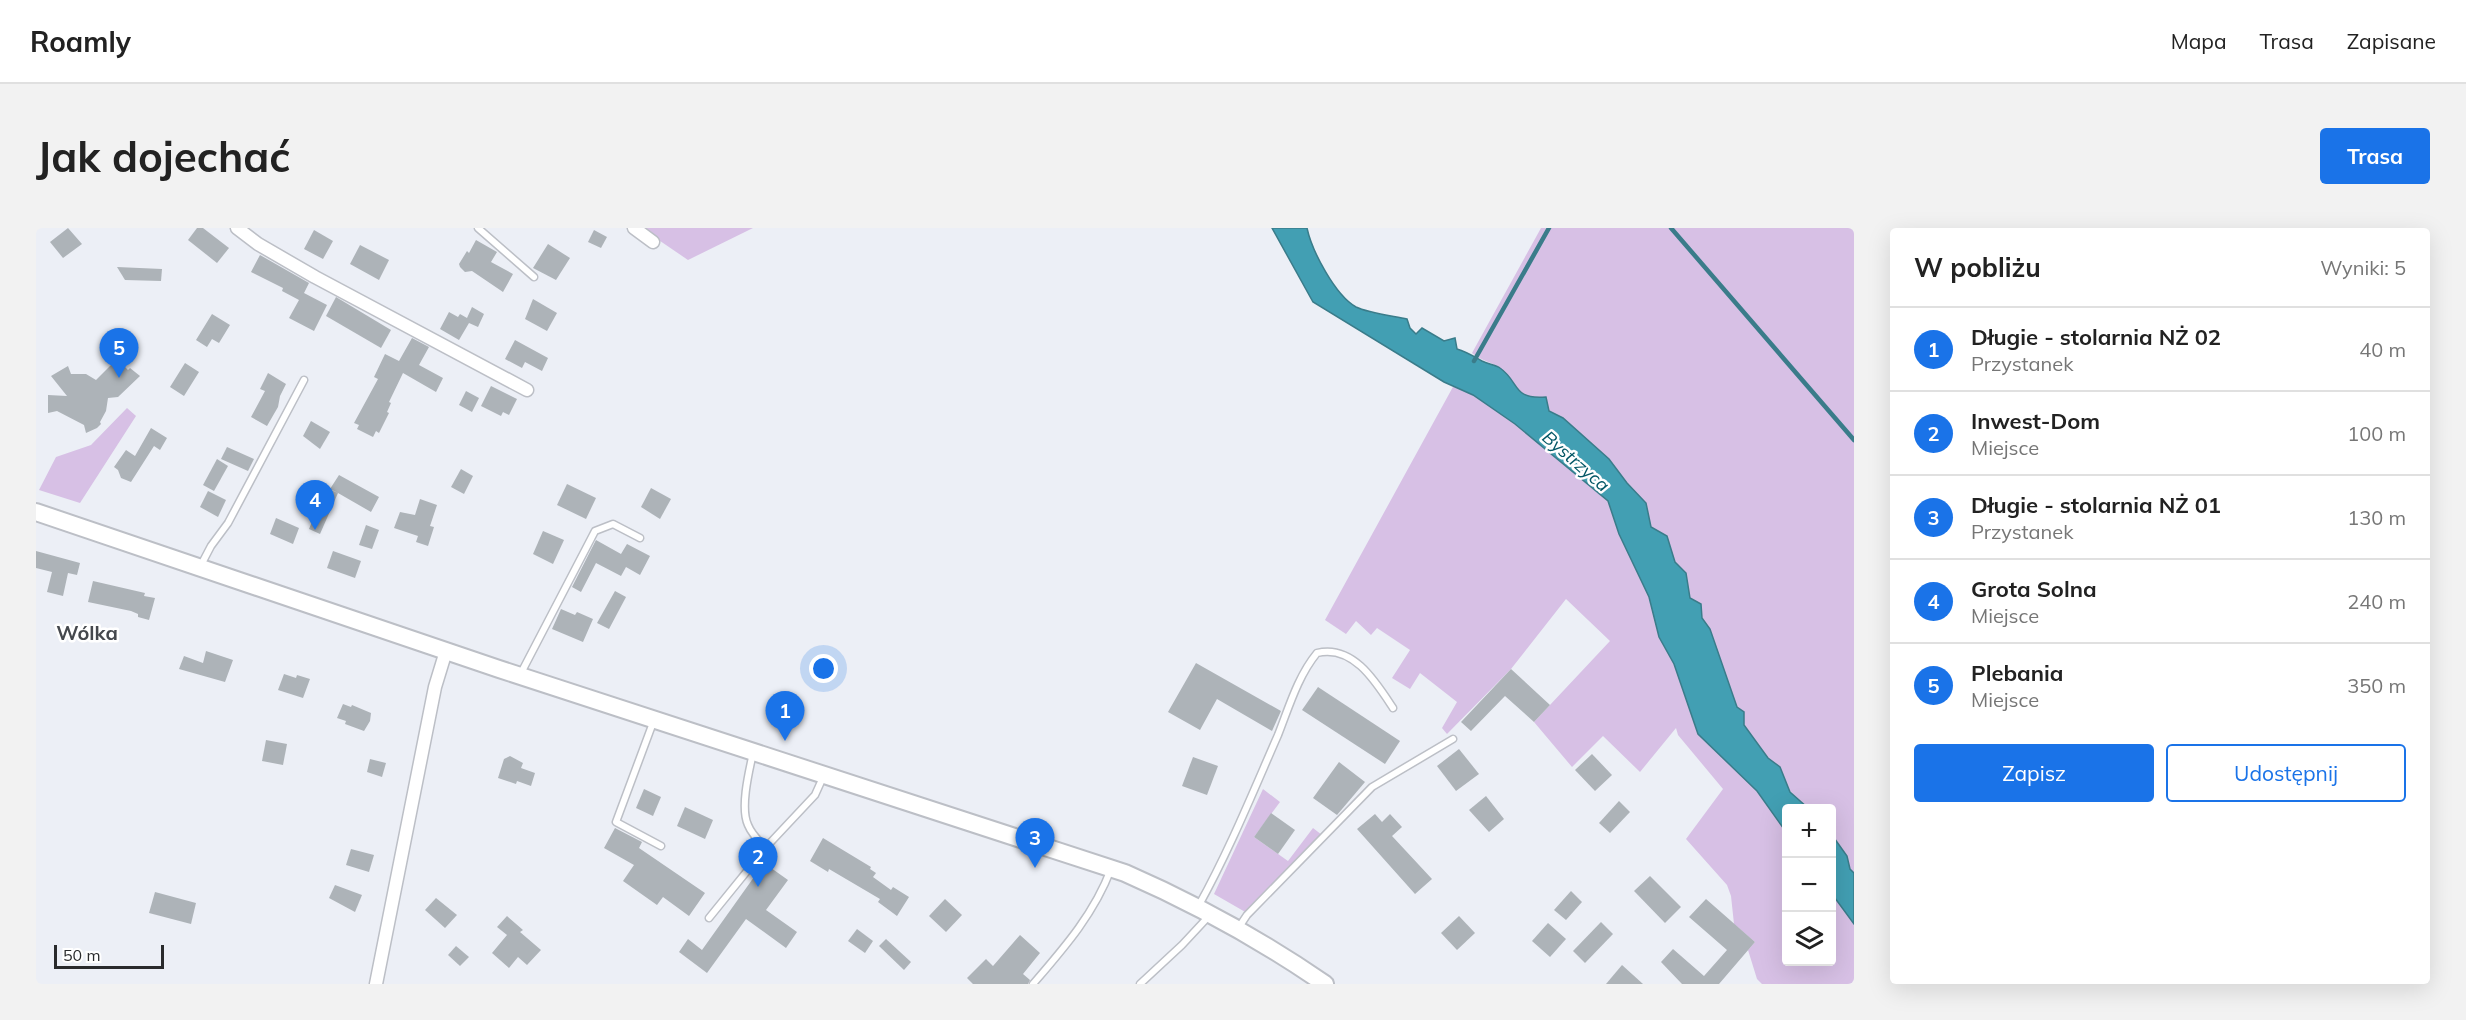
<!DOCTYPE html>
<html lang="pl">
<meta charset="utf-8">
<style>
body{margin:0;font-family:Mulish,sans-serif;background:#f2f2f2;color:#222}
.controls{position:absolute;right:18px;bottom:18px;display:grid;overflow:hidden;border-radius:6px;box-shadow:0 6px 24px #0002}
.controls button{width:54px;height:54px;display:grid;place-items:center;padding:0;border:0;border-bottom:2px solid #e0e0e0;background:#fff;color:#222;font:30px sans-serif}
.scale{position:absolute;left:18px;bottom:15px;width:110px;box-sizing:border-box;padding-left:6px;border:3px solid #292a2c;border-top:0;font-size:16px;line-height:21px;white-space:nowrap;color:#292a2c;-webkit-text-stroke:4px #fff;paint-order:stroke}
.you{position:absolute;left:788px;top:441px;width:21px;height:21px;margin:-15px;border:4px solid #fff;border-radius:50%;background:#1a73e8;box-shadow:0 0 0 9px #1a73e833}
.badge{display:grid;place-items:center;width:39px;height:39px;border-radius:50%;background:#1a73e8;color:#fff;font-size:20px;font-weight:700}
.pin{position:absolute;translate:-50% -50px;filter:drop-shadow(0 2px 3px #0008)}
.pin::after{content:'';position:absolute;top:32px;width:21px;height:18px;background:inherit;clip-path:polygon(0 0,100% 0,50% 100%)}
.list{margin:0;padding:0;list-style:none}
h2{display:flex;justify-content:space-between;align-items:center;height:78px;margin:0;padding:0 24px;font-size:26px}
h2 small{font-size:20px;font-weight:400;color:#767676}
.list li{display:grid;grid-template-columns:39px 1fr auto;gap:18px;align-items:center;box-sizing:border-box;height:84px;padding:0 24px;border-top:2px solid #e0e0e0}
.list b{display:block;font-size:22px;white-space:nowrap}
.list p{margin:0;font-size:20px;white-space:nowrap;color:#767676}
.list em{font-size:20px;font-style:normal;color:#767676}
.actions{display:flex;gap:12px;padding:18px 24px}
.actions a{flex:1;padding:14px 0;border:2px solid #1a73e8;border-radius:6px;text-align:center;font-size:21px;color:#1a73e8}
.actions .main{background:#1a73e8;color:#fff}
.icon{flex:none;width:33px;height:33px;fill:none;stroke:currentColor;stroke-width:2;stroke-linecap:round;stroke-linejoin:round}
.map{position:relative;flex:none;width:1818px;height:756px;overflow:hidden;border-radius:6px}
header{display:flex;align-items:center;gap:36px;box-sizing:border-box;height:84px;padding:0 30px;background:#fff;border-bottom:2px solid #e0e0e0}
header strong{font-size:28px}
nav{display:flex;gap:33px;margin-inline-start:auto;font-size:21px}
.intro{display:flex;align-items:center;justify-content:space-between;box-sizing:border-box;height:144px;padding:0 36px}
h1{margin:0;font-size:42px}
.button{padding:15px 27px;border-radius:6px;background:#1a73e8;color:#fff;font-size:21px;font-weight:700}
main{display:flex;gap:36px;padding:0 36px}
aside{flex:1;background:#fff;border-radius:6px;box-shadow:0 6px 24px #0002}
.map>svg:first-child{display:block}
.green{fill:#d7c0e5}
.water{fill:#429fb3;stroke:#3a7c8a;stroke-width:1.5}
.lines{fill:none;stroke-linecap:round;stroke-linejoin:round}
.stream{stroke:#3a7c8a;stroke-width:4.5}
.building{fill:#adb3b8}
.service-casing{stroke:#bcbfc6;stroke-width:9}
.minor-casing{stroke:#bcbfc6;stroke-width:15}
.secondary-casing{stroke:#bcbfc6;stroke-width:20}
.service{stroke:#fff;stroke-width:6}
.minor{stroke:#fff;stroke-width:12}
.secondary{stroke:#fff;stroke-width:16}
.labels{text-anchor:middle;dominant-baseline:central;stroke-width:5;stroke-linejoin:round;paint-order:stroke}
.water-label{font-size:18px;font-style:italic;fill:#025665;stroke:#fff}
.quarter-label{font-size:20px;font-weight:bold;fill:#45484d;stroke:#fff}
</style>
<header>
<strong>Roamly</strong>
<nav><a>Mapa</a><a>Trasa</a><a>Zapisane</a></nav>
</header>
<div class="intro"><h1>Jak dojechać</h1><a class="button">Trasa</a></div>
<main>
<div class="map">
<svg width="1818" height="756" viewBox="0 0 1818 756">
<rect width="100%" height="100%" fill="#eceff6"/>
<g class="green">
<path d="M605 0H717L652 32Z"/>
<path d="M1505 0H1818V645L1814 641 1811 628 1796 607V580H1772L1754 563 1744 539 1732 530 1708 497V484L1701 479 1674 401 1666 391 1665 376 1654 370 1650 345 1639 334 1631 308 1615 299 1610 275 1591 255 1573 231 1527 190 1512 183 1510 169C1478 171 1484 156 1465 141 1457 134 1445 133 1436 125Z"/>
<path d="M1418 157 1437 167 1479 196 1572 273 1583 306 1613 369 1623 409 1638 436 1662 506 1721 563 1750 604V734H1796V666L1818 696V756H1726L1721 751 1712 722 1719 714 1698 696 1695 668 1691 657 1650 611 1687 561 1642 507 1640 500 1604 544 1567 508 1536 539 1498 494 1574 413 1530 371 1475 441 1411 506 1406 500 1421 474 1384 445 1374 461 1356 450 1374 422 1341 400 1335 407 1320 393 1310 406 1289 392Z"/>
<path d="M91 180 100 188 44 275 3 262 20 229 55 217Z"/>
<path d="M1227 561 1244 574 1218 609 1252 633 1277 600 1286 607 1211 685 1178 666Z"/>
</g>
<g class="water">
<path d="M1236 0H1271C1276 23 1299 67 1320 79 1332 85 1357 88 1371 91L1374 100 1380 106 1386 100 1408 113 1419 110 1421 121C1431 124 1437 128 1446 133 1452 136 1460 137 1464 140 1484 154 1476 172 1510 169L1513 183 1527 190 1573 231 1591 255 1610 275 1615 299 1631 308 1639 334 1650 345 1654 370 1665 376 1666 390 1674 401 1701 479 1708 484V497L1732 530 1744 539 1754 564 1772 580H1750V604L1721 563 1662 506 1638 436 1623 409 1613 369 1583 306 1572 273 1479 196 1437 167 1408 154 1277 74Z"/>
<path d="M1796 607 1811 628 1814 641 1818 645V696L1796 666Z"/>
</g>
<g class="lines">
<g class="stream">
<path d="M1635 0 1818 212"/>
<path d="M1438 133 1513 0"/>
</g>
</g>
<g class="building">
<path d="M32 0 46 16 27 30 14 14Z"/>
<path d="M161 0H167L193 20 181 35 152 12Z"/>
<path d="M278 2 297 13 287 31 268 21Z"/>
<path d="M558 2 571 9 565 20 552 14Z"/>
<path d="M440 12 461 24 455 34 477 46 467 64 436 43 429 44 424 39 423 36 431 23 433 25Z"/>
<path d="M512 16 534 30 520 52 497 40Z"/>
<path d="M324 17 353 32 343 52 314 36Z"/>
<path d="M224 27 273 55 268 65 291 77 278 103 253 90 263 72 246 63 247 60 215 44Z"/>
<path d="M81 39 126 41 125 53 89 52Z"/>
<path d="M300 69 355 102 345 120 290 88Z"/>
<path d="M497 71 521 85 511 103 489 91Z"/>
<path d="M436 79 448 86 442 99 433 95 423 112 404 101 413 84 422 89 424 86 431 90Z"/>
<path d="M176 86 194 97 183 115 176 111 171 119 160 112Z"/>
<path d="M376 110 393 119 383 137 407 150 400 164 367 145 353 174 355 175 351 184 353 185 343 205 340 203 337 209 321 201 323 197 318 195 342 151 338 149 349 126 363 133Z"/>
<path d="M479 112 512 130 506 143 489 134 486 140 469 131Z"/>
<path d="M81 131 92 142 94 140 104 148 82 169 72 170 70 183 64 194 65 196 61 200 50 205 48 197 21 183 12 185V167L31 168 15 148 32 138 35 146H50L60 152Z"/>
<path d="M149 135 163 144 148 168 134 159Z"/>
<path d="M232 145 250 156 244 168 242 179 231 198 215 189 229 163 224 161Z"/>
<path d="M455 158 481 171 473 187 467 184 465 188 445 178Z"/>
<path d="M430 163 443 170 436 184 423 177Z"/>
<path d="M275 193 294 204 284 221 267 208Z"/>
<path d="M115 200 131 210 124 222 118 218 95 254 85 250 82 242 78 239 90 222 99 228Z"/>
<path d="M191 219 218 231 212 243 185 231Z"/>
<path d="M181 231 192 238 178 263 167 257Z"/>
<path d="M425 241 437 248 428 266 415 259Z"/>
<path d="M303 247 343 269 335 284 302 265 284 306 273 301 290 260 302 265 294 261Z"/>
<path d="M531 256 560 270 550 291 521 277Z"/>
<path d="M615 260 635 271 624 291 605 279Z"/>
<path d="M172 263 190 272 182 289 164 279Z"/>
<path d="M384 271 401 277 394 298 398 299 392 318 380 314 382 308 358 300 364 284 379 287Z"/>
<path d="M240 290 263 300 257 316 234 306Z"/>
<path d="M330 297 343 302 336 321 323 317Z"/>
<path d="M507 303 528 312 517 336 497 326Z"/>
<path d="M560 312 585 326 591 316 614 328 604 347 590 339 585 348 560 335 545 364 536 359Z"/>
<path d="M0 323 44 335 41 347 32 345 27 368 11 364 16 344 0 340Z"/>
<path d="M297 323 325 333 319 350 291 340Z"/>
<path d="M57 353 109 365 108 368 119 370 113 392 102 389V386L95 383 52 374Z"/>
<path d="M579 363 590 369 573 401 561 395Z"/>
<path d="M525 381 539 387 541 384 557 391 547 414 516 401Z"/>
<path d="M170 423 197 432 189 454 143 441 148 428 167 435Z"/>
<path d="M1160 435 1245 483 1236 503 1181 471 1164 502 1132 484Z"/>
<path d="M1475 441 1514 477 1498 494 1469 468 1435 503 1425 494Z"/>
<path d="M248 446 260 450 261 447 274 451 267 470 242 462Z"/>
<path d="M1282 459 1364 513 1349 536 1266 482Z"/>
<path d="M307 476 315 479 316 477 335 485 334 493 328 503 309 496 310 493 301 490Z"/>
<path d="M230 512 251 516 247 537 226 533Z"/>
<path d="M1423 521 1443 546 1420 563 1401 538Z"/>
<path d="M1556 526 1576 547 1559 563 1539 542Z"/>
<path d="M474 528 487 535 485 540 499 545 495 558 481 553 480 556 462 550 468 531Z"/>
<path d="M1157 529 1182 538 1171 567 1146 558Z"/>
<path d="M334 531 350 535 346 549 331 544Z"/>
<path d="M1303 534 1329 554 1301 587 1277 570Z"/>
<path d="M608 561 625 569 617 588 600 580Z"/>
<path d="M1450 568 1468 591 1453 604 1433 582Z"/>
<path d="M1583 573 1594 584 1574 605 1563 595Z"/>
<path d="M649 579 677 592 669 611 641 598Z"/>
<path d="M1235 585 1259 602 1242 626 1218 609Z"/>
<path d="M1339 586 1346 594 1354 586 1366 599 1356 608 1396 651 1379 666 1321 601Z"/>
<path d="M579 600 606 614 603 620 669 665 653 688 627 669 621 677 587 653 598 637 568 620Z"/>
<path d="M787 610 835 639 834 641 840 645 837 649 855 662 857 659 873 669 861 688 842 674 844 671 793 641 792 644 774 633Z"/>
<path d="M315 621 338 627 333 644 310 637Z"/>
<path d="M728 635 752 652 730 682 761 704 750 720 710 691 671 745 643 724 652 711 666 722Z"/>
<path d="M1614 648 1645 679 1629 695 1598 663Z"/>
<path d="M299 657 326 667 319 684 293 670Z"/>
<path d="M1535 663 1546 674 1530 692 1518 682Z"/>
<path d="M119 664 160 675 155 696 113 685Z"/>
<path d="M400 670 421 687 409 700 389 682Z"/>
<path d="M909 671 926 687 910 704 893 688Z"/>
<path d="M1670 671 1719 714 1683 756H1646L1625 734 1637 721 1668 748 1691 722 1653 689Z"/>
<path d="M471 688 487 702 484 704 505 722 491 737 482 729 473 740 456 725 471 707 461 699Z"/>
<path d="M1423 688 1439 705 1421 722 1405 705Z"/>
<path d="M1565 694 1577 706 1549 735 1537 723Z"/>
<path d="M1512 695 1530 711 1514 729 1496 713Z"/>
<path d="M821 701 837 713 829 725 812 713Z"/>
<path d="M984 707 1004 725 987 746 994 752 992 756H937L931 750 950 731 957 738Z"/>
<path d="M850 711 875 734 868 742 843 718Z"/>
<path d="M420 718 433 729 424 738 412 727Z"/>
<path d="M1586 737 1607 756H1570Z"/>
</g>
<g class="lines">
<g class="service-casing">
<g id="service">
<path d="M442 0 498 49"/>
<path d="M164 339 175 318 192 295 268 152"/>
<path d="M484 447 559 303 577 296 604 310"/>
<path d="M618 492 580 594 625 618"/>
<path d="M717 525C713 543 704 580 712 597 716 607 723 613 730 620"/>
<path d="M1163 677C1193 623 1217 564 1242 507 1253 479 1262 448 1281 425 1317 416 1340 454 1357 480"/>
<path d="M673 690 733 616 779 567 788 547"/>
<path d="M1203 699 1211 687 1336 559 1417 511"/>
<path d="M997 756C1028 720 1058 686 1075 641"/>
<path d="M1104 756 1146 717 1173 688"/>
</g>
</g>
<g class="minor-casing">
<g id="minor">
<path d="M201 0 222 16 279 49 491 162"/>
<path d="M598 0 617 14"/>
<path d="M340 756 399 459 410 423"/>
</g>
</g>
<g class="secondary-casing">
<path id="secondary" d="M0 284 463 441 1089 645C1160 676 1225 712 1289 756"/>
</g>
<use href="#service" class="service"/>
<use href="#minor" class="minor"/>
<use href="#secondary" class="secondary"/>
</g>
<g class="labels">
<g class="water-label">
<text transform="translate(1540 233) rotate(41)">Bystrzyca</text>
</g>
<g class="quarter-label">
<text x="51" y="404">Wólka</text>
</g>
</g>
</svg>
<div class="controls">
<button>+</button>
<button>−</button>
<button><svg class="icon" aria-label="layers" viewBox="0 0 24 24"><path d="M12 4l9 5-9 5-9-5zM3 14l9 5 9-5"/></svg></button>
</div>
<div class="scale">50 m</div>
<div class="you"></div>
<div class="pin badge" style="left:749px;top:513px">1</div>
<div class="pin badge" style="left:722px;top:659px">2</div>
<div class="pin badge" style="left:999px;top:640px">3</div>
<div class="pin badge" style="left:279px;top:302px">4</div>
<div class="pin badge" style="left:83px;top:150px">5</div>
</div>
<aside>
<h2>W pobliżu<small>Wyniki: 5</small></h2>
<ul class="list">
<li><span class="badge">1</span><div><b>Długie - stolarnia NŻ 02</b><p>Przystanek</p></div><em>40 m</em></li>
<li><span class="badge">2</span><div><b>Inwest-Dom</b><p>Miejsce</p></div><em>100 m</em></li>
<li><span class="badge">3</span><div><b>Długie - stolarnia NŻ 01</b><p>Przystanek</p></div><em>130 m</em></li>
<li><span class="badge">4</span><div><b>Grota Solna</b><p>Miejsce</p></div><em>240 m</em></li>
<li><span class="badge">5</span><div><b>Plebania</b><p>Miejsce</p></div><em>350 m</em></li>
</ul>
<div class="actions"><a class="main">Zapisz</a><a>Udostępnij</a></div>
</aside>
</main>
